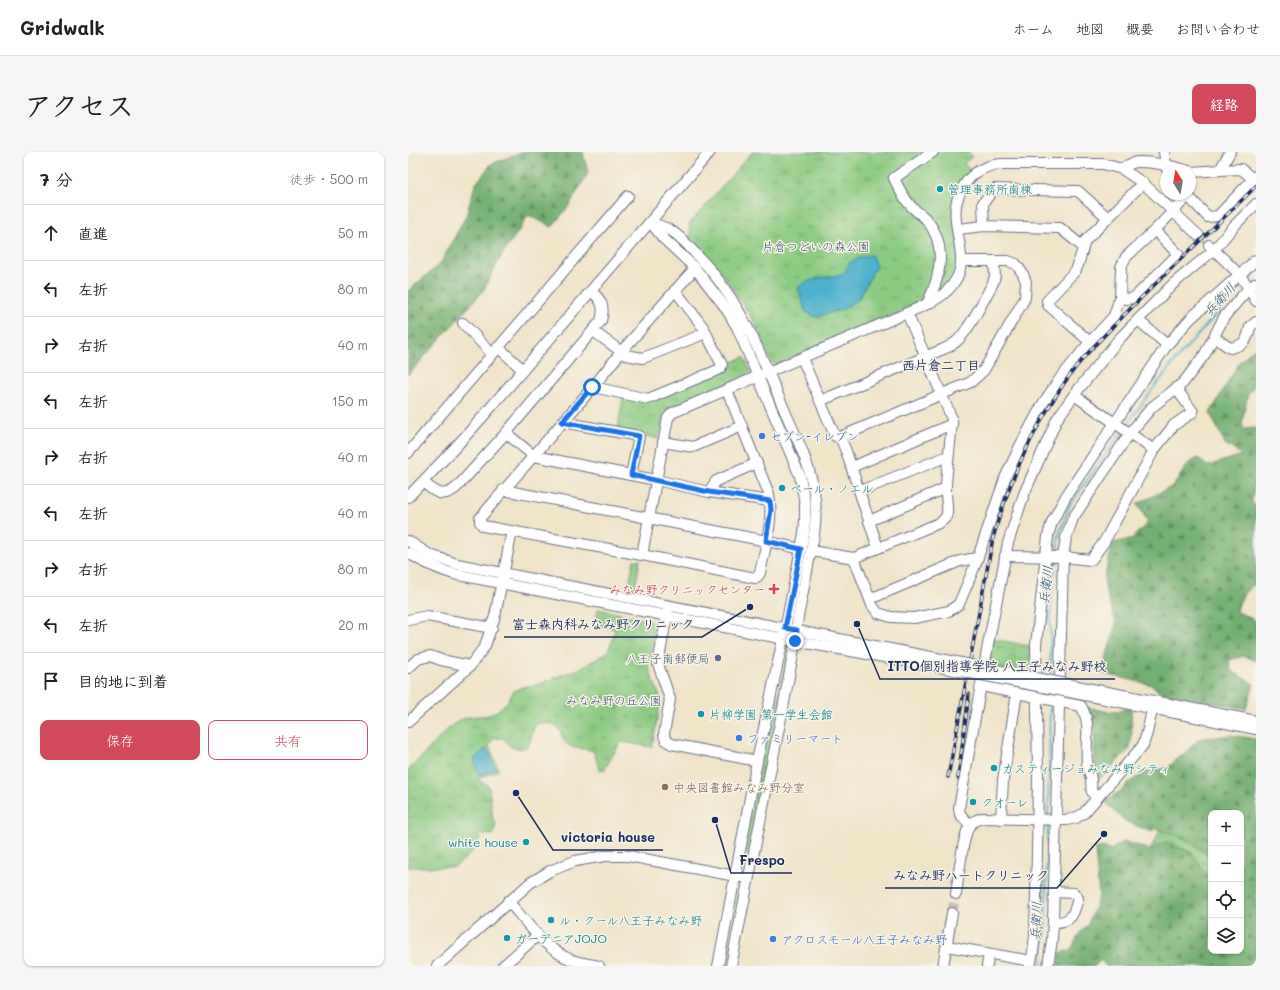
<!DOCTYPE html>
<html lang="ja">
<meta charset="utf-8">
<style>
body{margin:0;font-family:Mali,"Klee One",sans-serif;background:#f6f6f6;color:#202124}
.controls{position:absolute;right:12px;bottom:12px;display:grid;overflow:hidden;border-radius:8px;box-shadow:0 1px 3px #0004}
.controls button{width:36px;height:36px;display:grid;place-items:center;padding:0;border:0;border-bottom:1px solid #e0e0e0;background:#fff;color:#202124;font:20px sans-serif}
.compass{position:absolute;left:752px;top:12px;width:36px;height:36px;border-radius:50%;background:#fff;box-shadow:0 1px 3px #0004;rotate:349deg}
.stop{position:absolute;width:12px;height:12px;margin:-9px;border:3px solid #1a73e8;border-radius:50%;background:#fff}
.stop.end{background:#1a73e8;border-color:#fff;box-shadow:0 1px 4px #0008}
.list{margin:0;padding:0;list-style:none}
h2{display:flex;justify-content:space-between;align-items:center;height:52px;margin:0;padding:0 16px;font-size:17px}
h2 small{font-size:13px;font-weight:400;color:#757577}
.list li{display:grid;grid-template-columns:26px 1fr auto;gap:12px;align-items:center;box-sizing:border-box;height:56px;padding:0 16px;border-top:1px solid #e0e0e0}
.list b{display:block;font-size:15px;white-space:nowrap}
.list em{font-size:13px;font-style:normal;color:#757577}
.actions{display:flex;gap:8px;padding:12px 16px}
.actions a{flex:1;padding:9px 0;border:1px solid #d1495b;border-radius:8px;text-align:center;font-size:14px;color:#d1495b}
.actions .main{background:#d1495b;color:#fff}
.icon{flex:none;width:22px;height:22px;fill:none;stroke:currentColor;stroke-width:2;stroke-linecap:round;stroke-linejoin:round}
.map{position:relative;flex:none;width:848px;height:814px;overflow:hidden;border-radius:8px}
header{display:flex;align-items:center;gap:24px;box-sizing:border-box;height:56px;padding:0 20px;background:#fff;border-bottom:1px solid #e0e0e0}
header strong{font-size:19px}
nav{display:flex;gap:22px;margin-inline-start:auto;font-size:14px}
.intro{display:flex;align-items:center;justify-content:space-between;box-sizing:border-box;height:96px;padding:0 24px}
h1{margin:0;font-size:28px}
.button{padding:10px 18px;border-radius:8px;background:#d1495b;color:#fff;font-size:14px;font-weight:700}
main{display:flex;gap:24px;padding:0 24px}
aside{flex:1;background:#fff;border-radius:8px;box-shadow:0 1px 3px #0004}
.map>svg:first-child{display:block}
.grass{fill:url(#grass-tufts);stroke:#547d70}
.forest{fill:url(#forest-firs);stroke:#466f67}
.wetland{fill:url(#wetland-marsh);stroke:#547d70}
.water{fill:#4db0cc;stroke:#347095}
.lines{fill:none;stroke-linecap:round;stroke-linejoin:round}
.stream{stroke:#4db0cc;stroke-width:2}
.minor-tunnel{stroke:#c5c0b4;stroke-width:10;stroke-dasharray:10 5;stroke-linecap:butt}
.minor-casing{stroke:#666e83;stroke-width:12}
.minor{stroke:#fff;stroke-width:10}
.rail-casing{stroke:#1b2f5e;stroke-width:3.5}
.rail{stroke:#f7f3e8;stroke-width:2;stroke-dasharray:6;stroke-linecap:butt}
.minor-bridge-casing{stroke:#666e83;stroke-width:12;stroke-linecap:butt}
.minor-bridge{stroke:#fff;stroke-width:10}
.route{stroke:#1a73e8;stroke-width:5}
.culture-dot{fill:#0f9aa8;stroke:#f7f3e8;stroke-width:1.5}
.shop-dot{fill:#3f7fe0;stroke:#f7f3e8;stroke-width:1.5}
.health-dot{fill:#e0444e;stroke:#f7f3e8;stroke-width:1.5}
.service-dot{fill:#5c6f8a;stroke:#f7f3e8;stroke-width:1.5}
.education-dot{fill:#8d6e63;stroke:#f7f3e8;stroke-width:1.5}
.labels{text-anchor:middle;dominant-baseline:central;stroke-width:3;stroke-linejoin:round;paint-order:stroke}
.culture-label{font-size:12px;fill:#0d838f;stroke:#f7f3e8;text-anchor:start}
.park-label{font-size:12px;fill:#385667;stroke:#f7f3e8}
.shop-label{font-size:12px;fill:#366cbe;stroke:#f7f3e8;text-anchor:start}
.health-label{font-size:12px;fill:#be3a42;stroke:#f7f3e8;text-anchor:end}
.service-label{font-size:12px;fill:#4e5e75;stroke:#f7f3e8;text-anchor:end}
.education-label{font-size:12px;fill:#785e54;stroke:#f7f3e8;text-anchor:start}
.water-label{font-size:13px;font-style:italic;fill:#2a567f;stroke:#f7f3e8}
.neighbourhood-label{font-size:13px;font-weight:bold;fill:#1b2f5e;stroke:#f7f3e8}
.leader{fill:none;stroke:#1b2f5e;stroke-width:1.5}
.callout-dot{fill:#1b2f5e;stroke:#f7f3e8;stroke-width:1.5}
.callout-label{font-size:13px;text-anchor:middle;font-weight:bold;fill:#1b2f5e;stroke:#f7f3e8;stroke-width:3;stroke-linejoin:round;paint-order:stroke}
</style>
<header>
<strong>Gridwalk</strong>
<nav><a>ホーム</a><a>地図</a><a>概要</a><a>お問い合わせ</a></nav>
</header>
<div class="intro"><h1>アクセス</h1><a class="button">経路</a></div>
<main>
<aside>
<h2>7 分<small>徒歩 · 500 m</small></h2>
<ul class="list">
<li><svg class="icon" aria-label="ahead" viewBox="0 0 24 24"><path d="M12 20V5M6 11l6-6 6 6"/></svg><div><b>直進</b></div><em>50 m</em></li>
<li><svg class="icon" aria-label="left" viewBox="0 0 24 24"><path d="M17 20v-9H6M10 6l-5 5 5 5"/></svg><div><b>左折</b></div><em>80 m</em></li>
<li><svg class="icon" aria-label="right" viewBox="0 0 24 24"><path d="M7 20v-9h11M14 6l5 5-5 5"/></svg><div><b>右折</b></div><em>40 m</em></li>
<li><svg class="icon" aria-label="left" viewBox="0 0 24 24"><path d="M17 20v-9H6M10 6l-5 5 5 5"/></svg><div><b>左折</b></div><em>150 m</em></li>
<li><svg class="icon" aria-label="right" viewBox="0 0 24 24"><path d="M7 20v-9h11M14 6l5 5-5 5"/></svg><div><b>右折</b></div><em>40 m</em></li>
<li><svg class="icon" aria-label="left" viewBox="0 0 24 24"><path d="M17 20v-9H6M10 6l-5 5 5 5"/></svg><div><b>左折</b></div><em>40 m</em></li>
<li><svg class="icon" aria-label="right" viewBox="0 0 24 24"><path d="M7 20v-9h11M14 6l5 5-5 5"/></svg><div><b>右折</b></div><em>80 m</em></li>
<li><svg class="icon" aria-label="left" viewBox="0 0 24 24"><path d="M17 20v-9H6M10 6l-5 5 5 5"/></svg><div><b>左折</b></div><em>20 m</em></li>
<li><svg class="icon" aria-label="arrive" viewBox="0 0 24 24"><path d="M6 21V4h12l-3 4 3 4H6"/></svg><div><b>目的地に到着</b></div></li>
</ul>
<div class="actions"><a class="main">保存</a><a>共有</a></div>
</aside>
<div class="map">
<svg width="848" height="814" viewBox="0 0 848 814">
<defs>
<pattern id="grass-tufts" width="24" height="20" patternUnits="userSpaceOnUse"><rect width="24" height="20" fill="#8dcb82"/><path d="M3 7l-1-3M5 7V3M7 7l1-3M15 17l-1-3M17 17v-4M19 17l1-3" fill="none" stroke="#72a56e"/></pattern>
<pattern id="forest-firs" width="22" height="20" patternUnits="userSpaceOnUse"><rect width="22" height="20" fill="#72af70"/><path d="M5 1l3.5 6h-7zM16 11l3.5 6h-7z" fill="#5d8f5f"/></pattern>
<pattern id="wetland-marsh" width="20" height="14" patternUnits="userSpaceOnUse"><rect width="20" height="14" fill="#8dcb82"/><path d="M1 5h8M5 5V1M11 12h8M15 12V8" fill="none" stroke="#72a56e"/></pattern>
</defs>
<rect width="100%" height="100%" fill="#f7f3e8"/>
<filter id="ink" filterUnits="userSpaceOnUse"><feTurbulence type="fractalNoise" baseFrequency=".025" numOctaves="2"/><feDisplacementMap in="SourceGraphic" scale="8" xChannelSelector="R" yChannelSelector="G"/><feConvolveMatrix kernelMatrix="1 2 1 2 8 2 1 2 1" color-interpolation-filters="sRGB"/></filter>
<filter id="wash" filterUnits="userSpaceOnUse"><feTurbulence type="fractalNoise" baseFrequency=".012" numOctaves="4" result="noise"/><feDisplacementMap in="SourceGraphic" scale="16" xChannelSelector="R" yChannelSelector="G"/><feGaussianBlur stdDeviation="0.9" result="paint"/><feColorMatrix in="noise" values="0 0 0 0 0 0 0 0 0 0 0 0 0 0 0 0 0 1.4 0 .05"/><feComposite in="paint" operator="in"/></filter>
<g filter="url(#wash)">
<rect width="100%" height="100%" fill="#f0e4c9"/>
<g class="grass">
<path d="M344 0H561L564 5 556 11 563 20 550 37 551 108 549 120 530 143 369 212 363 211 353 183 341 161 310 116 283 86 281 72Z"/>
<path d="M336 205 342 218V222L256 259 251 287 235 283 209 280 216 242 240 247Z"/>
<path d="M226 408H232L227 437 220 436Z"/>
<path d="M190 457 241 468 248 478 240 514 253 548 244 595 214 590 211 593 196 618 191 617 186 600C179 595 169 598 162 594 147 587 162 569 129 571 123 578 124 587 120 595 105 598 104 597 95 586H86L81 593 91 618 70 627 73 630 80 633 81 636 85 668 88 672 85 683 73 682C68 697 59 707 46 715H0V619L39 578 49 569 61 565 81 563 89 559 99 550 105 540 114 535 132 532 153 523 169 518 195 503 200 498 205 487 207 477 187 473Z"/>
<path d="M585 487 622 494V540L579 531 578 529Z"/>
<path d="M380 504H381L355 644 346 674 340 701 335 700 355 599 365 572Z"/>
</g>
<g class="forest">
<path d="M115 0H175L180 21 161 54 144 75 120 63 112 77 94 102 75 139 0 223V139L32 112 58 64 67 33 83 12Z"/>
<path d="M848 195V232L840 242 834 270 835 277 848 276V315L844 350 848 354V431L836 441 828 459 848 469V509L837 504 821 508 823 519 846 532 838 557 751 540 744 533 694 521 708 471 698 440 696 426 705 391 723 387 740 370 729 352 765 334 780 312 790 306 799 314 834 303 817 292 802 261 832 209Z"/>
<path d="M678 555 702 560 723 556 724 580 722 597 690 628 686 610 687 574Z"/>
<path d="M823 583 848 587V814H698L693 808 687 814H651L652 801 663 798 671 782 680 772 691 744 687 697 694 695 703 698 716 689 742 698 750 693 759 690 784 702 801 726 803 725V799H833V661H803V705L777 687 746 676 744 680 717 669 699 652V648L715 637 720 631 738 620 759 616 780 598 790 587Z"/>
</g>
<path class="wetland" d="M752 678 777 687 803 705V725L801 726 784 701 759 690 750 693 742 698Z"/>
<g class="water">
<path d="M464 103 468 114 450 148 435 157 408 165 398 160 390 136C398 126 423 124 435 123L442 110 453 105Z"/>
<path d="M78 597 82 602 88 617 71 624 66 608 72 601Z"/>
</g>
<g class="lines">
<g class="stream">
<path d="M839 127 848 120"/>
<path d="M717 275 747 234 772 203 835 132"/>
<path d="M649 401 650 386 662 352 714 280"/>
<path d="M642 525 643 457 648 408"/>
<path d="M640 665 642 552"/>
<path d="M633 814 637 782 640 672"/>
</g>
</g>
</g>
<g filter="url(#ink)">
<g class="lines">
<path class="minor-tunnel" d="M544 761 548 742"/>
<g class="minor-casing">
<g id="minor">
<path d="M756 0 759 18"/>
<path d="M714 17C719 13 724 10 731 10 745 10 764 14 777 18"/>
<path d="M812 18 833 17 845 27"/>
<path d="M782 19 785 20 812 18 822 0"/>
<path d="M778 42 800 65 810 64 848 24"/>
<path d="M243 70C249 73 256 75 262 78 271 83 280 93 287 101 330 144 349 194 373 250 384 277 400 306 405 335 409 351 408 367 406 383L390 465 385 503 375 556 323 814"/>
<path d="M243 71 255 86 287 116 317 155 329 175 392 324 397 352V369L396 381 380 463 349 609 310 814"/>
<path d="M576 74 575 51 586 37 670 39 700 66"/>
<path d="M550 77 576 74 652 76 675 95"/>
<path d="M801 93 831 122 841 136 848 149"/>
<path d="M287 116 213 200 185 235 72 366V370L75 374 234 403 347 426 350 424 352 421C357 396 366 368 361 342L319 238"/>
<path d="M712 145 718 147 726 146 770 102 747 78"/>
<path d="M519 152C533 124 540 93 518 67 513 62 506 58 502 53 495 45 490 35 486 26L525 0"/>
<path d="M730 168 759 193"/>
<path d="M55 171 84 202"/>
<path d="M185 179 218 203 235 206 298 181"/>
<path d="M806 185 822 196C837 193 839 189 842 175L848 170"/>
<path d="M682 190 640 153 639 149 668 118 670 113 677 89 735 31"/>
<path d="M90 195 115 218"/>
<path d="M394 206 427 284 432 285 438 299 470 396"/>
<path d="M185 235 240 247 312 217 314 213 295 175 267 138"/>
<path d="M666 243 746 298"/>
<path d="M412 249 538 196C542 194 546 192 549 189 562 177 576 147 585 131L587 124 586 110"/>
<path d="M154 270 231 284 223 323"/>
<path d="M98 281 126 304 131 305 248 328 301 340 362 349"/>
<path d="M432 285 563 230 576 218 617 146 618 130 615 122 608 112 600 109H554"/>
<path d="M255 290 285 295 334 274"/>
<path d="M0 301 220 44"/>
<path d="M444 315 544 272"/>
<path d="M15 330C28 341 35 347 49 335L98 281 193 169C197 155 194 148 183 139"/>
<path d="M95 338 359 389 393 397"/>
<path d="M452 339 540 304"/>
<path d="M301 340 308 329 349 311"/>
<path d="M0 345 43 300 72 268 302 0"/>
<path d="M461 369 538 336"/>
<path d="M0 389 22 403 49 412 528 506"/>
<path d="M403 399 446 406 531 371C534 369 538 367 539 362 540 353 537 343 538 334 539 312 543 289 544 267L499 161"/>
<path d="M0 401C15 410 29 417 46 422L387 489 526 514"/>
<path d="M234 403 260 266 264 261 499 161C517 153 537 146 547 129 562 106 544 79 548 54 549 46 553 38 557 32 566 19 578 13 593 12H695L714 17 735 31 791 84"/>
<path d="M597 404 655 405 683 408 696 390 746 298 766 273 785 260 768 236"/>
<path d="M446 406 464 453 470 461 483 465 506 466 541 459 551 452 568 411 597 326 612 294 634 253 651 228 682 190 706 164 712 145 713 115 718 105 747 78 780 44"/>
<path d="M462 447 552 409 569 406"/>
<path d="M260 457 250 512 262 547 256 582C256 587 259 590 264 592L349 609"/>
<path d="M0 468 19 464 84 476"/>
<path d="M0 516 10 507 22 504 33 508 62 514"/>
<path d="M573 534 673 554C684 573 677 588 679 609 679 615 682 621 683 627 684 637 681 639 689 646"/>
<path d="M689 538 848 569"/>
<path d="M687 545 848 577"/>
<path d="M0 570 62 514 77 494 87 464 104 379"/>
<path d="M593 667 595 628 609 541"/>
<path d="M562 673 552 662 551 656 580 493 600 391 616 342 649 267 666 243 711 187 765 132 806 98 826 74 848 52"/>
<path d="M548 742C550 729 555 681 562 673 565 669 570 667 575 666L659 668 668 666 676 661 731 598 735 593 739 581 746 549"/>
<path d="M100 749C119 770 137 798 164 808 172 811 182 812 191 814"/>
<path d="M645 770C664 771 666 762 670 746L666 741 646 740"/>
<path d="M539 794 623 809"/>
<path d="M29 814 122 731 142 719 167 709 197 704H220L333 725"/>
<path d="M95 814 130 783"/>
<path d="M535 814 544 761"/>
<path d="M579 814 581 802"/>
<path d="M622 814 625 800 627 783 629 700 630 625 628 493 640 384 644 370 658 344 759 193 783 166 848 108"/>
<path d="M640 814 644 788 645 770 654 446 655 405 658 386 665 366 722 281 744 255 775 231 797 202 816 165 841 136 848 131"/>
</g>
</g>
<use href="#minor" class="minor"/>
<g class="rail-casing">
<g id="rail">
<path d="M540 625 585 386C601 329 625 276 659 227 678 200 703 177 726 153 766 113 808 74 848 34"/>
<path d="M550 626 561 542"/>
</g>
</g>
<use href="#rail" class="rail"/>
<g class="minor-bridge-casing">
<g id="minor-bridge">
<path d="M528 506 689 538"/>
<path d="M526 514 687 545"/>
</g>
</g>
<use href="#minor-bridge" class="minor-bridge"/>
</g>
</g>
<g class="lines" filter="url(#ink)">
<path class="route" d="M184 235 154 270 231 284 223 323 301 340 362 349 363 358 358 389 393 397 377 476 389 478 387 489"/>
</g>
<g class="culture-dot">
<circle cx="532" cy="37" r="4"/>
<circle cx="374" cy="336" r="4"/>
<circle cx="293" cy="562" r="4"/>
<circle cx="586" cy="616" r="4"/>
<circle cx="565" cy="650" r="4"/>
<circle cx="118" cy="690" r="4"/>
<circle cx="143" cy="768" r="4"/>
<circle cx="99" cy="786" r="4"/>
</g>
<g class="shop-dot">
<circle cx="354" cy="284" r="4"/>
<circle cx="331" cy="586" r="4"/>
<circle cx="365" cy="787" r="4"/>
</g>
<path class="health-dot" d="M364 431h4v4h4v4h-4v4h-4v-4h-4v-4h4z"/>
<circle class="service-dot" cx="310" cy="506" r="4"/>
<circle class="education-dot" cx="257" cy="635" r="4"/>
<g class="labels">
<g class="culture-label">
<text x="540" y="37">管理事務所南棟</text>
<text x="382" y="336">ペール・ノエル</text>
<text x="301" y="562">片柳学園 第一学生会館</text>
<text x="594" y="616">カスティージョみなみ野シティ</text>
<text x="573" y="650">クオーレ</text>
<text x="110" y="690" text-anchor="end">white house</text>
<text x="151" y="768">ル・クール八王子みなみ野</text>
<text x="107" y="786">ガーデニアJOJO</text>
</g>
<g class="park-label">
<text x="408" y="94">片倉つどいの森公園</text>
<text x="206" y="548">みなみ野の丘公園</text>
</g>
<g class="shop-label">
<text x="362" y="284">セブン-イレブン</text>
<text x="339" y="586">ファミリーマート</text>
<text x="373" y="787">アクロスモール八王子みなみ野</text>
</g>
<g class="health-label">
<text x="357" y="437">みなみ野クリニックセンター</text>
</g>
<g class="service-label">
<text x="302" y="506">八王子南郵便局</text>
</g>
<g class="education-label">
<text x="265" y="635">中央図書館みなみ野分室</text>
</g>
<g class="water-label">
<text transform="translate(811 147) rotate(-47)">兵衛川</text>
<text transform="translate(637 433) rotate(-84)">兵衛川</text>
<text transform="translate(627 769) rotate(-87)">兵衛川</text>
</g>
<g class="neighbourhood-label">
<text x="533" y="212">西片倉二丁目</text>
</g>
</g>
<path class="leader" d="M342 455L294 485H96M449 472L472 527H707M108 641L145 698H255M307 668L323 721H384M696 682L649 736H477"/>
<g class="callout-dot">
<circle cx="342" cy="455" r="4"/>
<circle cx="449" cy="472" r="4"/>
<circle cx="108" cy="641" r="4"/>
<circle cx="307" cy="668" r="4"/>
<circle cx="696" cy="682" r="4"/>
</g>
<g class="callout-label">
<text x="195" y="477">富士森内科みなみ野クリニック</text>
<text x="589" y="519">ITTO個別指導学院 八王子みなみ野校</text>
<text x="200" y="690">victoria house</text>
<text x="354" y="713">Frespo</text>
<text x="563" y="728">みなみ野ハートクリニック</text>
</g>
</svg>
<div class="controls">
<button>+</button>
<button>−</button>
<button><svg class="icon" aria-label="locate" viewBox="0 0 24 24"><circle cx="12" cy="12" r="6"/><path d="M12 2v4M12 18v4M2 12h4M18 12h4"/></svg></button>
<button><svg class="icon" aria-label="layers" viewBox="0 0 24 24"><path d="M12 4l9 5-9 5-9-5zM3 14l9 5 9-5"/></svg></button>
</div>
<svg class="compass" viewBox="-18 -18 36 36"><path d="M0-13l5 13h-10z" fill="#e53935"/><path d="M0 13l5-13h-10z" fill="#757577"/></svg>
<div class="stop" style="left:184px;top:235px"></div>
<div class="stop end" style="left:387px;top:489px"></div>
</div>
</main>
